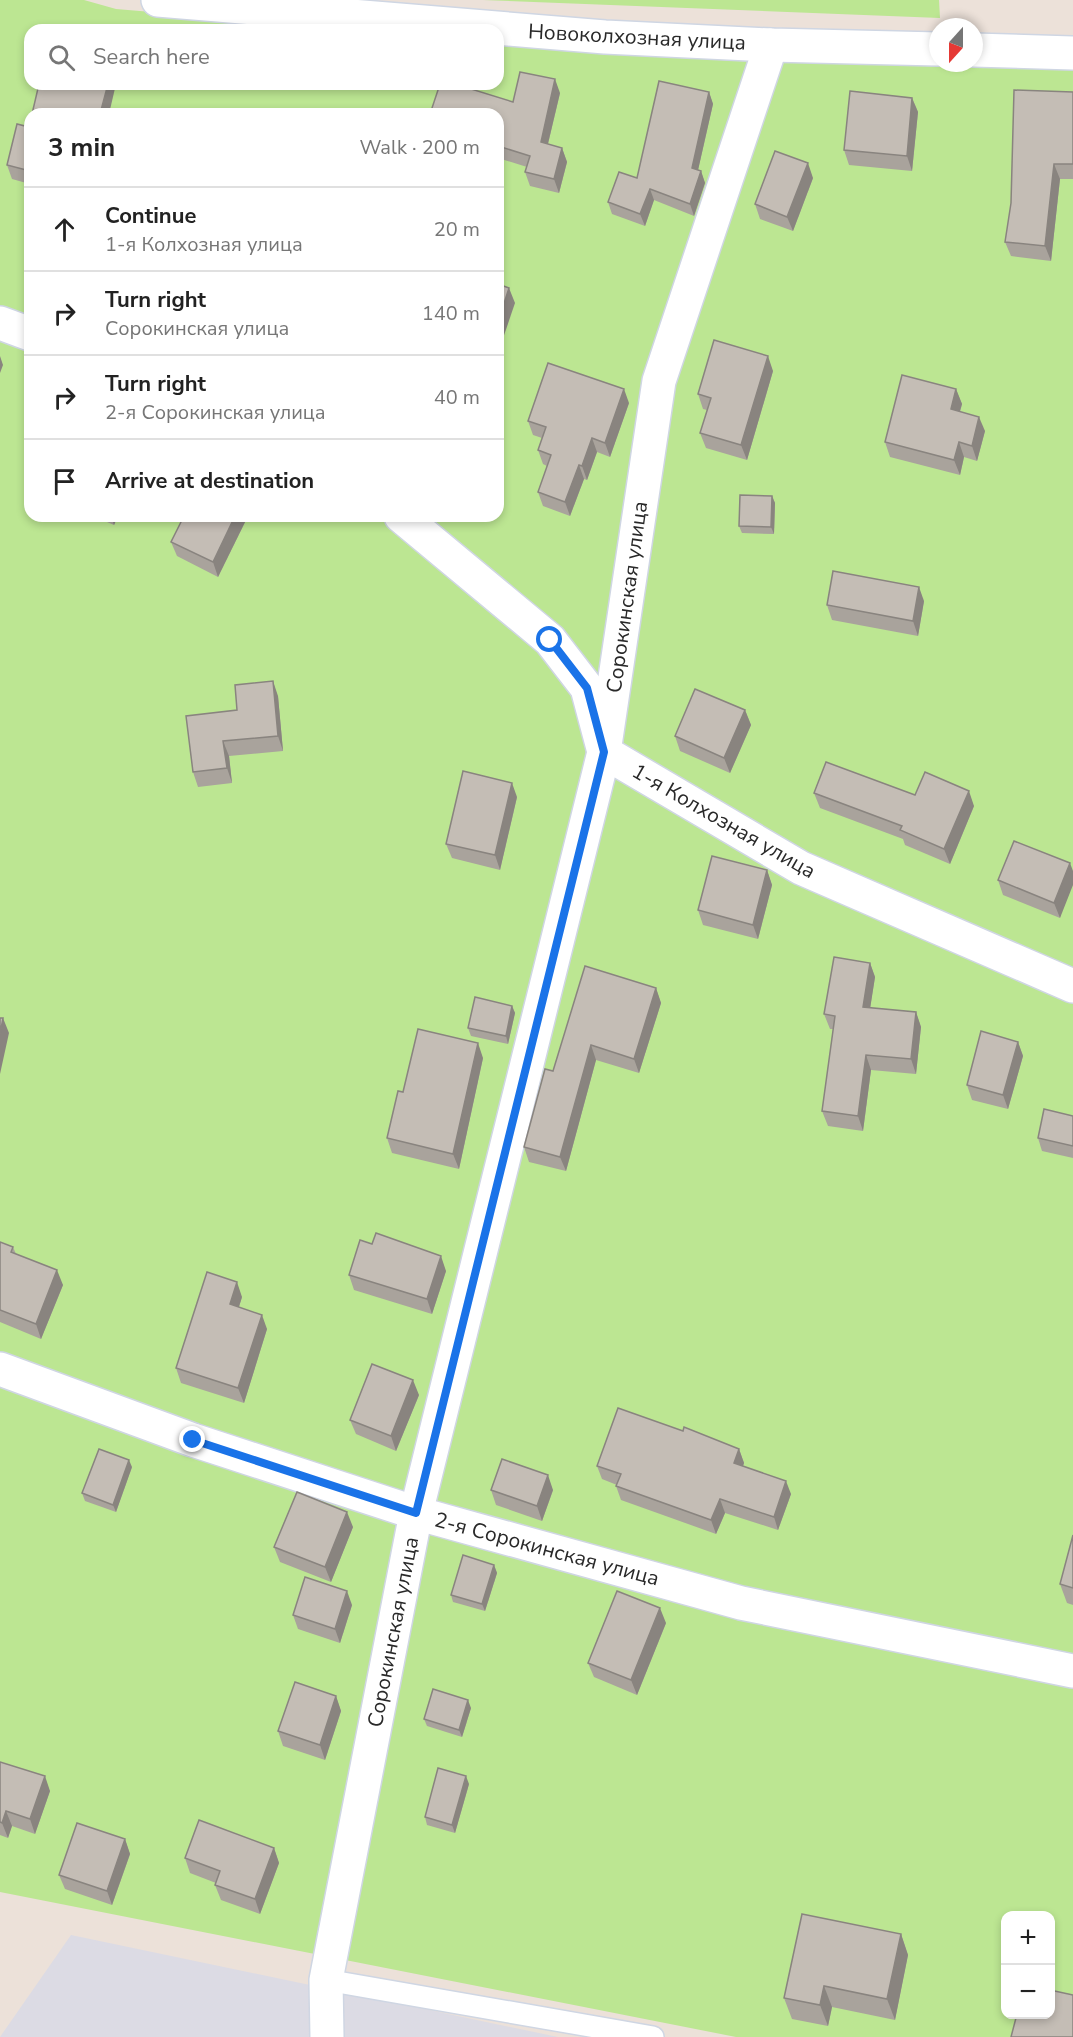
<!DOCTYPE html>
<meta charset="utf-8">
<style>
body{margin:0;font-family:"Nunito Sans",sans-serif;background:#f6f6f6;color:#222}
.controls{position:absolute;right:18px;bottom:18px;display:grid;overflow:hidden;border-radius:12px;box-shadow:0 3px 9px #0003}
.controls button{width:54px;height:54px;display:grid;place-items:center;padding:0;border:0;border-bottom:2px solid #e0e0e0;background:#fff;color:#222;font:30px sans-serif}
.compass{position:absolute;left:929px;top:18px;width:54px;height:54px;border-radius:50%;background:#fff;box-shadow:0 3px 9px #0003;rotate:201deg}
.stop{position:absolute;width:18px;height:18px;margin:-14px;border:4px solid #1a73e8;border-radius:50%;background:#fff}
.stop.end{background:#1a73e8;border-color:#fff;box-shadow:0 2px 6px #0008}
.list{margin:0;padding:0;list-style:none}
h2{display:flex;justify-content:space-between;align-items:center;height:78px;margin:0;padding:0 24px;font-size:26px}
h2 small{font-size:20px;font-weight:400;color:#767676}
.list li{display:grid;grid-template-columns:39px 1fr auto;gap:18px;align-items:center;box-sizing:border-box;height:84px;padding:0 24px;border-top:2px solid #e0e0e0}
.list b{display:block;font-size:22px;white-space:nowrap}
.list p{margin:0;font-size:20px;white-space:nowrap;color:#767676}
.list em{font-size:20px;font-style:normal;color:#767676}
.icon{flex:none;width:33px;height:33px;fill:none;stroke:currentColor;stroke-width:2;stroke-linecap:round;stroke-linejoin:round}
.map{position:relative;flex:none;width:1073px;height:2037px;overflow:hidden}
.search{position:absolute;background:#fff;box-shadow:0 3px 9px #0003;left:24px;top:24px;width:480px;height:66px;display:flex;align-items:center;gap:15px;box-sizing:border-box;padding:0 21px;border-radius:18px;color:#767676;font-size:22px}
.panel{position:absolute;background:#fff;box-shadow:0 3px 9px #0003;left:24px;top:108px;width:480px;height:414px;border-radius:18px}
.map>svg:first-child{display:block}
.industrial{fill:#dcdbe4}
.green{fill:#bce692;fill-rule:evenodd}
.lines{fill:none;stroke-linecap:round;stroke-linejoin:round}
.service-casing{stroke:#cfd6e3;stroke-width:24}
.minor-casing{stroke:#cfd6e3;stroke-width:36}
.service{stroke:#fff;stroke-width:21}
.minor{stroke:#fff;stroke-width:33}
.wall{fill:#a9a39c}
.shaded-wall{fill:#89847f}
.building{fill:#c4bdb5;stroke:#89847f;stroke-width:1.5}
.route{stroke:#1a73e8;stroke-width:8}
.labels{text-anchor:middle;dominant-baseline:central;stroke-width:6;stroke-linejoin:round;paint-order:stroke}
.street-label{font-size:21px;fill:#292929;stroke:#fff}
</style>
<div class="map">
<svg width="1073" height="2037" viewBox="0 0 1073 2037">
<rect width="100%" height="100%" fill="#ece1d9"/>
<path class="industrial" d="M71 1935 558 2037H0Z"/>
<g class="green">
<path d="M0 0H84L116 9 366 30H30V84H498V41L734 61 1073 65V2037H736L0 1892ZM30 114H498V516H30ZM1006 1916H1050V2014H1006Z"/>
<path d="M483 0H939L940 18Z"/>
</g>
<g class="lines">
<g class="service-casing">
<path id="service" d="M326 1980 653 2037"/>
</g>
<g class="minor-casing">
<g id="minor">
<path d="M158 0 605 37 771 45 938 49"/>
<path d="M974 50 1073 53"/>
<path d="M0 323 30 334"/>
<path d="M401 516 550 640 587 688 604 752 801 868 1073 986"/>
<path d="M0 1369 193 1440 416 1513 741 1603 1073 1671"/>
<path d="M327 2037 326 1980 416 1513 604 752 659 381 771 45"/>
</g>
</g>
<use href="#service" class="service"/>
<use href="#minor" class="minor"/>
</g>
<g class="wall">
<path d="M709 92 713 104 698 170 701 171 705 183 694 216 654 200 645 226 612 214 608 202 637 178Z"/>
<path d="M1073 92V179H1060L1051 261 1011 256 1005 242Z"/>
<path d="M560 93 548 144 562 148 567 162 559 193 530 186 525 172 527 167 498 158V114L513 102Z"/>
<path d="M912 98 918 112 912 171 849 165 844 150Z"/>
<path d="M30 122V184L12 179 7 165 29 127Z"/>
<path d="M813 178 793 231 760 219 755 204Z"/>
<path d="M773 371 747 460 706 448 700 433 707 410 703 409 698 394Z"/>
<path d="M956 389 962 404 960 412 985 431 977 461 964 457 960 475 890 457 885 442Z"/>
<path d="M629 403 610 457 597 452 587 480 584 479 570 516 543 506 538 492 547 466 543 464 538 450 542 438 533 435 528 421Z"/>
<path d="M772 496 775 503 774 534 742 533 739 526Z"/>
<path d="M93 516H118L114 525Z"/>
<path d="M184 516H248L218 577 177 556 171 542Z"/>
<path d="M924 601 918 636 832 620 827 605Z"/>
<path d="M278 696 283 751 229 756 232 783 198 787 193 772 237 710Z"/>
<path d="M745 710 751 725 730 773 680 751 675 736Z"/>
<path d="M814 793 915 795 974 806 950 864 905 845 903 839 820 808Z"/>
<path d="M517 797 500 870 452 858 446 844Z"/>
<path d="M1070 863 1060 918 1003 895 998 880Z"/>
<path d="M767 870 772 885 758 939 703 925 698 910Z"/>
<path d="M870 963 875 977 870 1008 916 1012 921 1027 916 1074 871 1070 863 1131 828 1126 822 1111 833 1029H830L824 1014Z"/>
<path d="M656 988 661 1003 639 1073 596 1060 566 1171 529 1162 524 1147 553 1071Z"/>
<path d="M512 1006 515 1013 508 1044 471 1036 468 1028Z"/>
<path d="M1018 1042 1023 1056 1008 1109 972 1100 967 1085Z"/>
<path d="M483 1058 459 1169 392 1153 387 1138 403 1092Z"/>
<path d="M1073 1116V1158L1042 1151 1038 1138Z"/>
<path d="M0 1242 13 1247 16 1254 63 1285 41 1339 0 1322Z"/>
<path d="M446 1271 432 1314 354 1290 349 1275Z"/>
<path d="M242 1297 239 1307 267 1329 244 1403 181 1383 176 1368Z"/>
<path d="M419 1395 396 1451 356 1434 350 1420Z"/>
<path d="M683 1431 739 1449 744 1463 743 1466 791 1494 778 1530 725 1513 716 1534 621 1500 616 1486 617 1485 602 1479 597 1466Z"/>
<path d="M132 1467 116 1512 85 1501 82 1493Z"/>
<path d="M491 1490H553L542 1521 496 1505Z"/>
<path d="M353 1527 331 1582 280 1562 274 1547Z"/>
<path d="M1073 1535V1605L1067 1603 1060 1584Z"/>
<path d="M494 1565 497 1573 485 1611 453 1602 451 1595Z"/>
<path d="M352 1605 340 1643 298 1629 293 1615Z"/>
<path d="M666 1623 637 1695 594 1677 588 1663Z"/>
<path d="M336 1696 341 1711 325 1760 283 1746 278 1731Z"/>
<path d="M471 1708 462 1737 427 1726 424 1719Z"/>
<path d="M0 1762 50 1791 35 1834 12 1826 8 1838 0 1835Z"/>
<path d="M469 1784 455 1833 427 1825 425 1817Z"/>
<path d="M125 1839 130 1854 112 1905 65 1889 59 1875Z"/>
<path d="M274 1848 279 1863 260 1914 221 1900 215 1885 216 1883 190 1873 185 1858Z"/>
<path d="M901 1934 908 1955 895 2020 832 2007 828 2026 792 2019 784 1998Z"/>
</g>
<g class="shaded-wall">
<path d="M555 79 560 93 545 156 541 142Z"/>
<path d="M108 84H116L109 114H100Z"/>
<path d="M709 92 713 104 696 179 692 168Z"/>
<path d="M912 98 918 112 912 171 907 156Z"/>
<path d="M562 148 567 162 559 193 554 179Z"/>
<path d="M808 163 813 178 793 231 787 217Z"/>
<path d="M1054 164 1060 179 1051 261 1045 246Z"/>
<path d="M701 171 705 183 694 216 690 204Z"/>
<path d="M650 189 654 200 645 226 640 214Z"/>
<path d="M509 288 515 303 498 353V322Z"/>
<path d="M0 356 3 365 0 373Z"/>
<path d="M768 356 773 371 747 460 741 445Z"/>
<path d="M624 389 629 403 610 457 605 443Z"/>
<path d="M956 389 962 404 956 424 951 409Z"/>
<path d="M979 417 985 431 977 461 972 446Z"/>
<path d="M592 438 597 452 587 480 582 466Z"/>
<path d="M959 442 964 457 960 475 954 460Z"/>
<path d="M579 465 584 479 570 516 565 502Z"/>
<path d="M772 496 775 503 774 534 771 527Z"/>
<path d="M111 516H118L114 525Z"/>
<path d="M235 516H248L218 577 213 562Z"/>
<path d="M919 587 924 601 918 636 913 621Z"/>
<path d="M273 681 278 696 283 751 278 736Z"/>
<path d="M745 710 751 725 730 773 724 758Z"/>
<path d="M223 741 229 756 232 783 227 768Z"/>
<path d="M512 783 517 797 500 870 495 855Z"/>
<path d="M969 791 974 806 950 864 944 849Z"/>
<path d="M1070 863 1073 871V885L1060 918 1054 903Z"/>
<path d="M767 870 772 885 758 939 753 925Z"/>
<path d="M870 963 875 977 868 1022 863 1007Z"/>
<path d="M656 988 661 1003 639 1073 634 1059Z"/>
<path d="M512 1006 515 1013 508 1044 506 1036Z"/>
<path d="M916 1012 921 1027 916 1074 911 1059Z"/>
<path d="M3 1018 9 1033 0 1074V1034Z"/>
<path d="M1018 1042 1023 1056 1008 1109 1003 1095Z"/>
<path d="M478 1043 483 1058 459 1169 453 1154Z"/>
<path d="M591 1045 596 1060 566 1171 560 1157Z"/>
<path d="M866 1055 871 1070 863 1131 858 1116Z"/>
<path d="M441 1256 446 1271 432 1314 427 1299Z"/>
<path d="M57 1270 63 1285 41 1339 36 1324Z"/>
<path d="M237 1282 242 1297 235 1319 230 1304Z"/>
<path d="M262 1315 267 1329 244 1403 238 1388Z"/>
<path d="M413 1380 419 1395 396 1451 391 1436Z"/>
<path d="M739 1449 744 1463 739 1477 734 1463Z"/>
<path d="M129 1460 132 1467 116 1512 113 1505Z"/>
<path d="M548 1475 553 1490 542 1521 537 1506Z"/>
<path d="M786 1481 791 1494 778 1530 774 1517Z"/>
<path d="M720 1499 725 1513 716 1534 711 1520Z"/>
<path d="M347 1512 353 1527 331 1582 325 1567Z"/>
<path d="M494 1565 497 1573 485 1611 482 1604Z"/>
<path d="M347 1591 352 1605 340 1643 335 1629Z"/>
<path d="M660 1608 666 1623 637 1695 631 1680Z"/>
<path d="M336 1696 341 1711 325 1760 320 1745Z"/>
<path d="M468 1700 471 1708 462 1737 459 1730Z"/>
<path d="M45 1776 50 1791 35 1834 30 1819Z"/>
<path d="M466 1776 469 1784 455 1833 452 1825Z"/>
<path d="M6 1811 12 1826 8 1838 2 1823Z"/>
<path d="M125 1839 130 1854 112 1905 107 1891Z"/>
<path d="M274 1848 279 1863 260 1914 255 1899Z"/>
<path d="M901 1934 908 1955 895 2020 887 1999Z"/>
<path d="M824 1986 832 2007 828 2026 820 2005Z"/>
</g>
<g class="building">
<path d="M520 72 555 79 541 142 562 148 554 179 525 172 530 156 498 146V114H430L440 84H455L513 102Z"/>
<path d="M659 81 709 92 692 168 701 171 690 204 650 189 640 214 608 202 619 172 637 178Z"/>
<path d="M39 84H108L100 114H32Z"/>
<path d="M1014 90 1073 92V164H1054L1045 246 1005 242 1011 203Z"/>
<path d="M850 91 912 98 907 156 844 150Z"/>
<path d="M30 122V171L7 165 17 124 29 127Z"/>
<path d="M775 151 808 163 787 217 755 204Z"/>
<path d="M498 284 509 288 498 322Z"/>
<path d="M714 340 768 356 741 445 700 433 711 398 698 394Z"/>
<path d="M548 363 624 389 605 443 592 438 582 466 579 465 565 502 538 492 551 455 538 450 546 427 528 421Z"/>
<path d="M902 375 956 389 951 409 979 417 972 446 959 442 954 460 885 442Z"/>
<path d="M740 495 772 496 771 527 739 526Z"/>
<path d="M184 516H235L213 562 171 542Z"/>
<path d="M833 571 919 587 913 621 827 605Z"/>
<path d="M273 681 278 736 223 741 227 768 193 772 186 716 237 710 235 685Z"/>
<path d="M695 689 745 710 724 758 675 736Z"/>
<path d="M826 762 915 795 925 772 969 791 944 849 900 830 902 826 814 793Z"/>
<path d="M463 771 512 783 495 855 446 844Z"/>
<path d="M1014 841 1070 863 1054 903 998 880Z"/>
<path d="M712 856 767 870 753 925 698 910Z"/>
<path d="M834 957 870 963 863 1007 916 1012 911 1059 866 1055 858 1116 822 1111 835 1016 824 1014Z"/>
<path d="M585 966 656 988 634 1059 591 1045 560 1157 524 1147 545 1069 553 1071Z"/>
<path d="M475 997 512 1006 506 1036 468 1028Z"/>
<path d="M0 1018H3L0 1034Z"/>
<path d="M418 1029 478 1043 453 1154 387 1138 398 1091 403 1092Z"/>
<path d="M981 1031 1018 1042 1003 1095 967 1085Z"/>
<path d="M1044 1109 1073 1116V1146L1038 1138Z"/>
<path d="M376 1233 441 1256 427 1299 349 1275 360 1240 372 1244Z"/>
<path d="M0 1242 13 1247 11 1252 57 1270 36 1324 0 1310Z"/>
<path d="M207 1272 237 1282 230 1304 262 1315 238 1388 176 1368Z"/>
<path d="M372 1364 413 1380 391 1436 350 1420Z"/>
<path d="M618 1408 683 1431 684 1427 739 1449 734 1463 786 1481 774 1517 720 1499 711 1520 616 1486 621 1474 597 1466Z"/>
<path d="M99 1449 129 1460 113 1505 82 1493Z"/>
<path d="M502 1459 548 1475 537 1506 491 1490Z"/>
<path d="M297 1492 347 1512 325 1567 274 1547Z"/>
<path d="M1073 1535V1588L1060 1584Z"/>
<path d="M463 1555 494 1565 482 1604 451 1595Z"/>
<path d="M305 1577 347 1591 335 1629 293 1615Z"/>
<path d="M617 1591 660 1608 631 1680 588 1663Z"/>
<path d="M295 1682 336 1696 320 1745 278 1731Z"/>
<path d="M433 1689 468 1700 459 1730 424 1719Z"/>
<path d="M0 1762 45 1776 30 1819 6 1811 2 1823 0 1822Z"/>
<path d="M438 1768 466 1776 452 1825 425 1817Z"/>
<path d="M199 1820 274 1848 255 1899 215 1885 220 1871 185 1858Z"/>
<path d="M77 1823 125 1839 107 1891 59 1875Z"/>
<path d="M802 1914 901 1934 887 1999 824 1986 820 2005 784 1998Z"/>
<path d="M1050 1990 1073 1995V2037H1011L1017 2014H1050Z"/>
</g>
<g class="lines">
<path class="route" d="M193 1440 416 1513 604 752 587 688 550 640"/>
</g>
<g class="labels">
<g class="street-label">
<text transform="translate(637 37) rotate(3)">Новоколхозная улица</text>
<text transform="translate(627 597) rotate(-82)">Сорокинская улица</text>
<text transform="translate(724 821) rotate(30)">1-я Колхозная улица</text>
<text transform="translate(547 1549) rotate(15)">2-я Сорокинская улица</text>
<text transform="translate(393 1632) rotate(-79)">Сорокинская улица</text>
</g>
</g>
</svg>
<div class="controls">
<button>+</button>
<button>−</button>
</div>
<svg class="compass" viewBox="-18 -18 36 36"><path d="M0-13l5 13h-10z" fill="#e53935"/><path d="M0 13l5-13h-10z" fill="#767676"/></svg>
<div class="stop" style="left:550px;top:640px"></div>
<div class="stop end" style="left:193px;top:1440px"></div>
<div class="search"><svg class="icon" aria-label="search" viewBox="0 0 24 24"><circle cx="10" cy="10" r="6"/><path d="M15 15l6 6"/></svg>Search here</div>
<section class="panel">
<h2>3 min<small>Walk · 200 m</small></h2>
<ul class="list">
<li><svg class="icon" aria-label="ahead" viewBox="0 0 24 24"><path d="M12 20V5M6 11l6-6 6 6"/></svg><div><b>Continue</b><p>1-я Колхозная улица</p></div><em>20 m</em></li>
<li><svg class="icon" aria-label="right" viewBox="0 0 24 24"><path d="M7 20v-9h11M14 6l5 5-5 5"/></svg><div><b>Turn right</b><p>Сорокинская улица</p></div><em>140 m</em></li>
<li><svg class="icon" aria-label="right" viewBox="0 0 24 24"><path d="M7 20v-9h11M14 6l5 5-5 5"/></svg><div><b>Turn right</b><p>2-я Сорокинская улица</p></div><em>40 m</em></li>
<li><svg class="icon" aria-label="arrive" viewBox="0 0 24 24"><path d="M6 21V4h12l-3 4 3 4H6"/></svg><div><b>Arrive at destination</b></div></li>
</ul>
</section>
</div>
